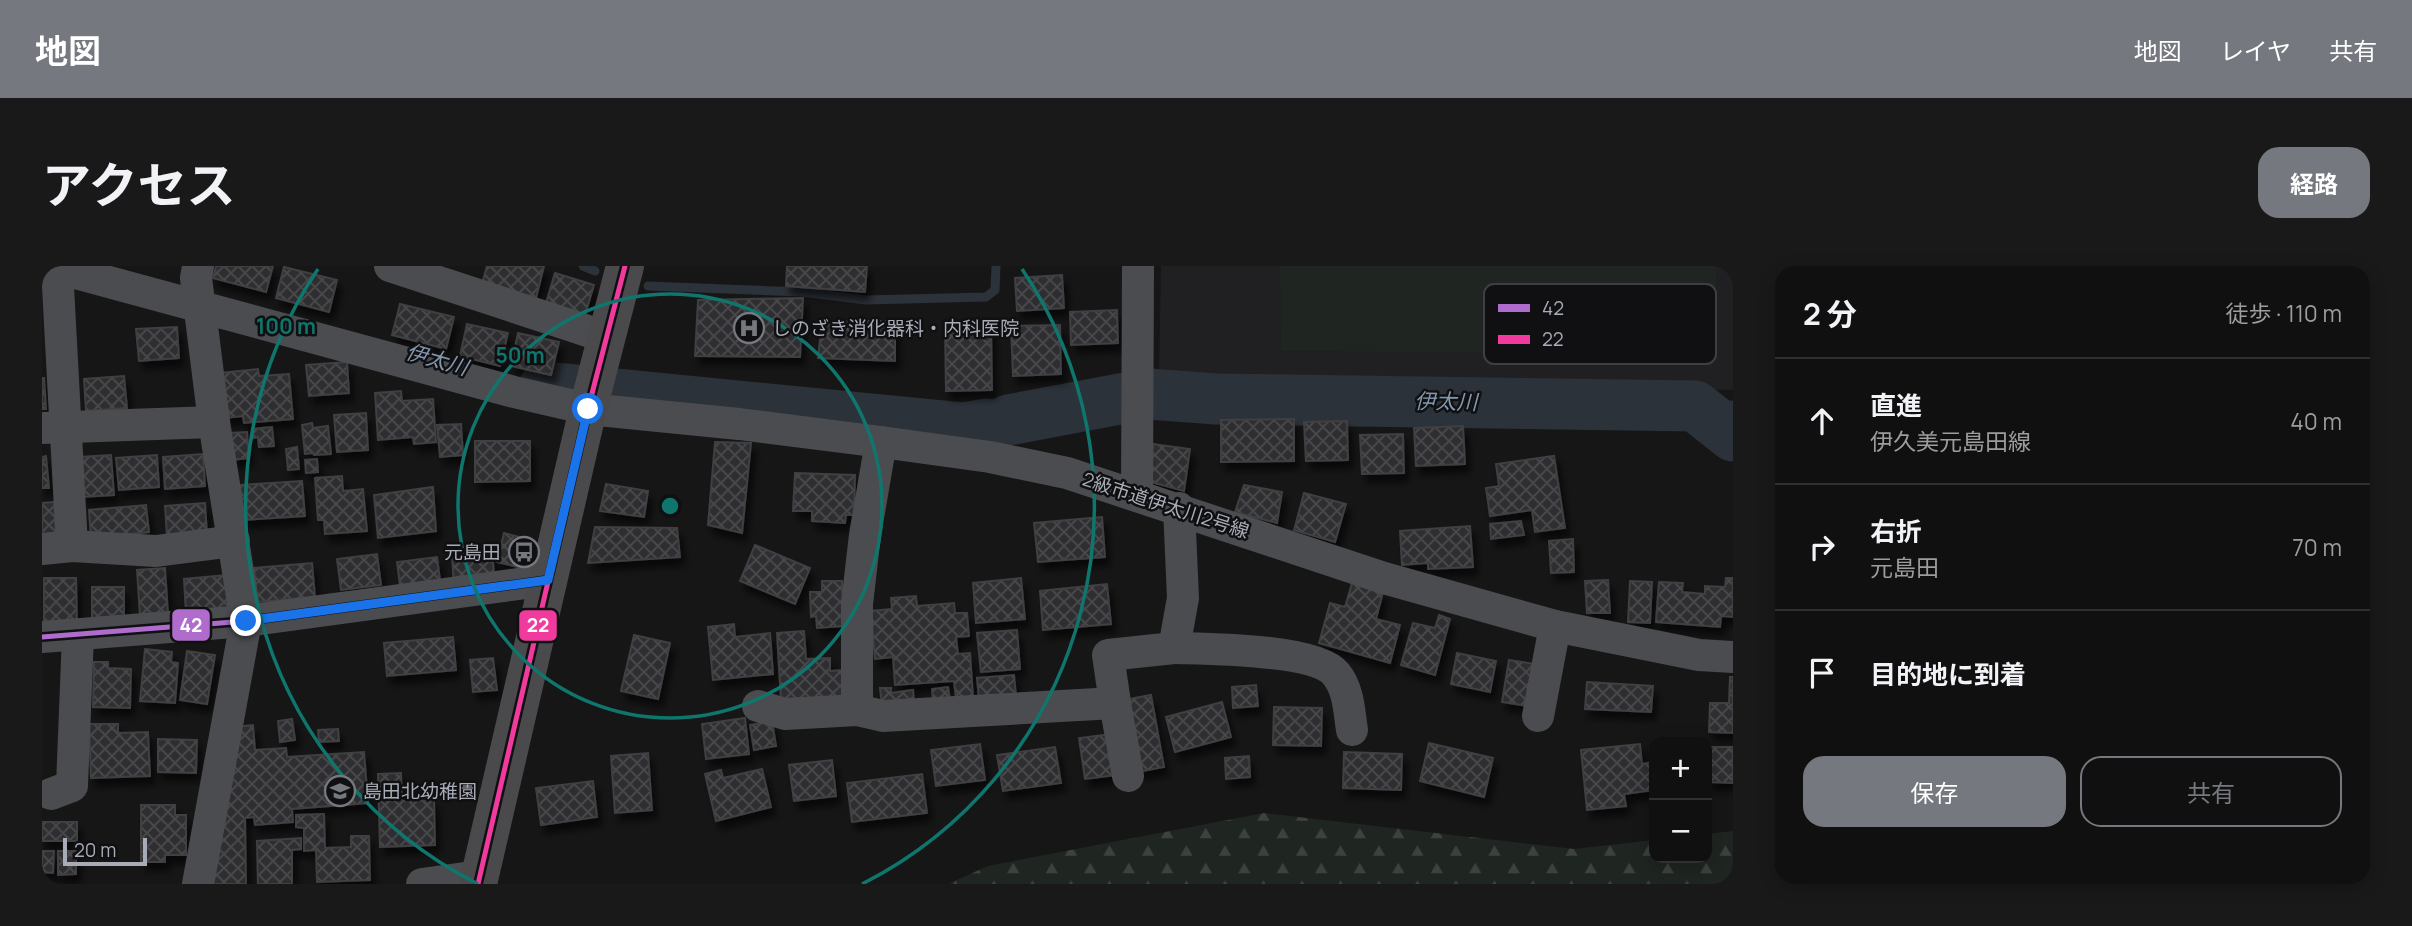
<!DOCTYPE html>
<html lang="ja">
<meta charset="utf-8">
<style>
body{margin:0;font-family:Manrope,"Noto Sans JP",sans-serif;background:#191919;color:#f1f3f6}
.controls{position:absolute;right:21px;bottom:21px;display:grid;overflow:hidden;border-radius:14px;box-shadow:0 4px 18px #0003}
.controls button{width:63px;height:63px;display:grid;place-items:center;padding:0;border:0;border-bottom:2px solid #303030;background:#101010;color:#f1f3f6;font:35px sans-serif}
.scale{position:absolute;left:21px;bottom:18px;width:84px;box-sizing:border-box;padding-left:7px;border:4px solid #a8acb6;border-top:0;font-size:19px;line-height:24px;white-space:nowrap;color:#a8acb6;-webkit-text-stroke:5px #101012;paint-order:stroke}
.stop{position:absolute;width:21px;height:21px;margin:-16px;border:5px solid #1a73e8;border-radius:50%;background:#fff}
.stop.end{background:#1a73e8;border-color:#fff;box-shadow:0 2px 7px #0008}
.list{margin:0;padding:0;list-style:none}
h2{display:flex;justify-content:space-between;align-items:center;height:91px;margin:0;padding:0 28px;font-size:30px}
h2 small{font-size:23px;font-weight:400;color:#9c9d9f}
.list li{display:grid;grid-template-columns:46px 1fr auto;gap:21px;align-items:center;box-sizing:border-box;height:126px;padding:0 28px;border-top:2px solid #303030}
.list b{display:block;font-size:26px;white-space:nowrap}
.list p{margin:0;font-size:23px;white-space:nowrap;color:#9c9d9f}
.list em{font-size:23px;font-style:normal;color:#9c9d9f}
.actions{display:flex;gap:14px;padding:21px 28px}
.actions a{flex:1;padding:16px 0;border:2px solid #75787e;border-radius:21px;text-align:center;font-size:24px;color:#75787e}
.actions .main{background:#75787e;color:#fff}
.icon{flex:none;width:38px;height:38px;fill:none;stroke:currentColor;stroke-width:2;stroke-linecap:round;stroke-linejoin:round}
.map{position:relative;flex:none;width:1691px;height:618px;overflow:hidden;border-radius:21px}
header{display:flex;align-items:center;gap:42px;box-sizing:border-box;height:98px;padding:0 35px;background:#75787e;color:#fff}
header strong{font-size:33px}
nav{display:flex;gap:38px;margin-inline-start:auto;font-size:24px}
.intro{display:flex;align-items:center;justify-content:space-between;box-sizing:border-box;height:168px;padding:0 42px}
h1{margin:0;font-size:49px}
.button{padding:18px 32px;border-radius:21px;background:#75787e;color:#fff;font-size:24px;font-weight:700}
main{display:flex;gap:42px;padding:0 42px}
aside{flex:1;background:#101010;border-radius:21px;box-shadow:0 4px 18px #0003}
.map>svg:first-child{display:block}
.built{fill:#202022}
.forest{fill:url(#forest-firs)}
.pitch{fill:#1f2520}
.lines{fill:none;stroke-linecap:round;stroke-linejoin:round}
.stream{stroke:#2c3239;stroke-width:9}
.river{stroke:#2c3239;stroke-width:51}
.building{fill:url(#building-cross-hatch);stroke:#3f3f42;stroke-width:2;filter:url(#shadow)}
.minor{stroke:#4b4c4f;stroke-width:32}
.secondary{stroke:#4a4a4d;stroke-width:38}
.bus-1-casing{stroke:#101012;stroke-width:10}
.bus-2-casing{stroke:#101012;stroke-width:10}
.bus-1{stroke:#b06ccc;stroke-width:5}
.bus-2{stroke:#f13a9d;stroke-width:5}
.route{stroke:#1a73e8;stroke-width:9}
.ring{fill:none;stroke:#0f766e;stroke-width:3.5}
.labels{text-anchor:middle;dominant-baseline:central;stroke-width:5;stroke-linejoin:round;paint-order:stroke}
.poi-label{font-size:19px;fill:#a8acb6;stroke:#101012;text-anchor:start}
.street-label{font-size:19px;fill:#a8acb6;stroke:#101012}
.water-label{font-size:21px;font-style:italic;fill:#8198af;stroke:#101012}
.key{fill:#101012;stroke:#3e3f43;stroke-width:2}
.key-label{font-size:19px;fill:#a8acb6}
.centre{fill:#0f766e;stroke:#101012;stroke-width:3.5}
.ring-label{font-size:21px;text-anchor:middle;font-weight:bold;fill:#0f766e;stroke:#101012;stroke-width:5;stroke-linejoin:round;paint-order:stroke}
.line-badge{stroke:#101012;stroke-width:2.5}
.badge-label{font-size:19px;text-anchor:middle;font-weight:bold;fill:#fff}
</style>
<header>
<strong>地図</strong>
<nav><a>地図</a><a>レイヤ</a><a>共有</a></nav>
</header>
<div class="intro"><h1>アクセス</h1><a class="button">経路</a></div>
<main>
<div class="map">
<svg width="1691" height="618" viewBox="0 0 1691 618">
<defs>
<pattern id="forest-firs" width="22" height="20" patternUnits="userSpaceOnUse" patternTransform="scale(1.75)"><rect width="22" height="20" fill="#1f2520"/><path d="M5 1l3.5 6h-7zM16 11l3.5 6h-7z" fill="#3d423e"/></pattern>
<pattern id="building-cross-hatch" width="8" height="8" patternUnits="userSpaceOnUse" patternTransform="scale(1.75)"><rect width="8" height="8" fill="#2f2f30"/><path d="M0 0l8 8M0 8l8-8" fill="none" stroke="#4a4a4c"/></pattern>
<filter id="shadow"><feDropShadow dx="4.5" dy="8" stdDeviation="3.5" flood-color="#0009"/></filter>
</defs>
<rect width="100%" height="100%" fill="#161616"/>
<path class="built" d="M1119 0H1691V124L1117 116Z"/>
<path class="forest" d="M1222 547 1532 583 1612 574V592H1665V568L1691 565V618H906L946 600Z"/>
<path class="pitch" d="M1238 0H1674V89L1239 85Z"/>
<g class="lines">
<g class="stream">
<path d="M541 0 553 5"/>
<path d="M606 20 760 26 824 34 944 31 953 24 954 0"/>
<path d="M1653 140 1691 139"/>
</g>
<g class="river">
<path d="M502 121 921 162 945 158"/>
<path d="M1107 128 1174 133 1653 140 1691 170"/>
<path d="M966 154 1083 132"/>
</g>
</g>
<g class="building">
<path d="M174 0H231L224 26 171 12Z"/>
<path d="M445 0H502L494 32 440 18Z"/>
<path d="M745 0H825L823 26 744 20Z"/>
<path d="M242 1 295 14 287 46 234 32Z"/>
<path d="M513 7 552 19 543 49 504 37Z"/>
<path d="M1020 9 1022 42 975 45 973 12Z"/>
<path d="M761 32 758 91 653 90 656 34Z"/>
<path d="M358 38 412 51 404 83 350 69Z"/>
<path d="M1075 44 1076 77 1029 79 1028 46Z"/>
<path d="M780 55H853V95L776 92Z"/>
<path d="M425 58 466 67 458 100 418 90Z"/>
<path d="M1018 59 1019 108 971 110 969 60Z"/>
<path d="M949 60 950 124 904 125 903 61Z"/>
<path d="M135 61 137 92 97 95 94 63Z"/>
<path d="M476 67 517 76 509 109 469 100Z"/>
<path d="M305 96 307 127 267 130 264 99Z"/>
<path d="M216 103 217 110 247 108 251 153 202 157 201 150 183 152 179 107Z"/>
<path d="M82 110 85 142 44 145 42 113Z"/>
<path d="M0 112H2L4 143H0Z"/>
<path d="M359 125 360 135 391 133 394 176 372 178 371 171 336 174 333 127Z"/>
<path d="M324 147 326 184 295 186 292 149Z"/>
<path d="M1252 153V195L1179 196V154Z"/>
<path d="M1305 155 1306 194 1264 195 1262 156Z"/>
<path d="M270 157 271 162 286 160 289 188 272 189 271 187 263 188 260 159Z"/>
<path d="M419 158 421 189 398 191 395 159Z"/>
<path d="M1421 160 1423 198 1374 200 1372 162Z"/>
<path d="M230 161 232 180 217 181 216 171 211 172 210 163Z"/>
<path d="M205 166 207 192 190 194 187 167Z"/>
<path d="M1361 168 1362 207 1320 208 1318 169Z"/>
<path d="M433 175H488V215L433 216Z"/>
<path d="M673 176 709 177 700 267 666 259Z"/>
<path d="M1111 178 1148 183 1142 225 1109 216Z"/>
<path d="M255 181 257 203 246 204 244 183Z"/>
<path d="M161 188 163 220 123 223 121 191Z"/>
<path d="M69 189 72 229 40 231 37 191Z"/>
<path d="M115 189 117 221 77 224 74 192Z"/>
<path d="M4 190 7 222H0V191Z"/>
<path d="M1512 190 1523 262 1493 266 1490 244 1448 250 1444 222 1457 220 1454 198Z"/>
<path d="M275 193 276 206 264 207 263 194Z"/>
<path d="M753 207 813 209 812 249H804L803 257 770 255V245H751Z"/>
<path d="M300 210 301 225 321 223 325 265 283 268 282 254H276L273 212Z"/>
<path d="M260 215 263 250 201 254 198 219Z"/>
<path d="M564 218 606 225 602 251 558 245Z"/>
<path d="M1202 219 1240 226 1235 257 1193 246Z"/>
<path d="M391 221 394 265 336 272 332 229Z"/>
<path d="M1262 227 1304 238 1293 276 1252 264Z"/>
<path d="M12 236 14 268 0 269V237Z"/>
<path d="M163 237 165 268 125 271 123 240Z"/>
<path d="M104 239 107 266 49 272 47 244Z"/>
<path d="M1060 251 1063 291 996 296 992 257Z"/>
<path d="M1479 255 1482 269 1449 273 1448 258Z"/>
<path d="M1428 260 1431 301 1386 303V297L1360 299 1358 265Z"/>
<path d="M553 261 635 262 638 291 546 297Z"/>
<path d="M462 267 488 274 480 302 455 296Z"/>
<path d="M1531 273 1532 306 1509 307 1507 275Z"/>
<path d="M713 279 768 302 753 338 698 315Z"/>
<path d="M450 286 453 318 412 321 410 289Z"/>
<path d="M335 288 339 319 299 324 295 293Z"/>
<path d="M395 291 399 322 359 328 355 296Z"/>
<path d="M270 297 273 331 215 336 212 302Z"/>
<path d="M123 302 126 348 98 350 95 304Z"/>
<path d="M184 309 187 343 144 347 142 313Z"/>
<path d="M2 312H34L35 359H2Z"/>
<path d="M979 312 983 353 934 357 931 317Z"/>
<path d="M1684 312H1691V351L1679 350 1678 361 1614 356 1617 316 1641 317 1640 326 1663 328V320L1683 321Z"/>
<path d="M1566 314 1568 347H1545L1543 315Z"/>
<path d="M780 315H800L801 360 775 362 774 350 769 351 768 326H780Z"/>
<path d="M1588 315 1610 316 1608 357 1586 356Z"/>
<path d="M1310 317 1341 326 1334 353 1358 359 1348 397 1277 377 1288 337 1303 341Z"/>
<path d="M1065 318 1069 358 1001 364 998 325Z"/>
<rect x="50" y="321" width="32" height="32"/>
<path d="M874 330 875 340 912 337 913 347H925L927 370 914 371 916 388 928 387 931 431 914 433 912 415 853 419 851 391 833 393 829 345 850 343 849 332Z"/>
<path d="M1397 349 1408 353 1393 409 1359 399 1371 357 1393 362Z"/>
<path d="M692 358 693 371 728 367 731 408 671 414 666 361Z"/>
<path d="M975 364 978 403 939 406 935 367Z"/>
<path d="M762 365 764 393 788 392V405L801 404 802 430 739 434 735 367Z"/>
<path d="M592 369 628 377 616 433 579 425Z"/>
<path d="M411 371 414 404 345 410 342 377Z"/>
<path d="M103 383 130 386 129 396 136 397 133 437 98 435Z"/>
<path d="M145 385 173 389 165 438 138 434Z"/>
<path d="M1415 387 1454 395 1448 426 1409 418Z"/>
<path d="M451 392 455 424 431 426 428 394Z"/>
<path d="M1467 394 1493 398 1486 440 1460 436Z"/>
<path d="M52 396H66V402L89 403 88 442 51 441Z"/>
<path d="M972 409 974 430 937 433 935 412Z"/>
<path d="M1688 411H1691V467L1667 466 1668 437H1687Z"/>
<path d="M1545 416 1611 420 1609 446 1543 443Z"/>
<path d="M1214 419 1216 440 1191 442 1190 421Z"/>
<path d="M906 421 908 434 891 436 890 423Z"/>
<path d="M838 422H849V427L871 424 872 436 840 440Z"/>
<path d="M1109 429 1122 501 1095 506 1082 434Z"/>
<path d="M1180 436 1189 471 1133 486 1124 451Z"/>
<path d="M1232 441 1280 442 1279 480 1231 479Z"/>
<path d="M703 452 707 488 664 493 660 458Z"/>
<path d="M250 453 253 474 238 476 236 455Z"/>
<path d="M730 455 734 480 712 484 708 459Z"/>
<path d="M47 458H76V467L106 466 108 510 49 512Z"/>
<path d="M211 459 213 484 244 482 245 491 322 486 326 537 250 543 251 556 213 559 212 551 203 552 204 618H165L192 461Z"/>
<path d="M296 463 297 475 277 476 276 464Z"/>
<path d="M1069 468 1075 509 1043 513 1037 472Z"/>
<path d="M116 473 155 474 154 507 116 506Z"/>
<path d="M1387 477 1451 492 1442 531 1378 515Z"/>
<path d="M938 478 943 514 894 520 889 484Z"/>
<path d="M1598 478 1600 498 1612 496V524L1582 528 1584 540 1545 544 1539 484Z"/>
<path d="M1013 481 1019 517 961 525 955 489Z"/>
<path d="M1667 481H1691V517L1666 516Z"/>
<path d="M1302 486 1360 488 1359 524 1301 522Z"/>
<path d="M606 487 610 544 573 547 569 490Z"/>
<path d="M1207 490 1208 511 1184 513 1183 492Z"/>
<path d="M790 494 794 530 752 535 747 499Z"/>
<path d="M720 503 729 541 674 555 663 508 679 504 681 512Z"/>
<path d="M359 507 360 535 392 534 393 579 338 581 336 508Z"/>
<path d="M880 508 885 547 810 556 805 517Z"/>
<path d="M551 515 555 551 499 559 494 522Z"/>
<path d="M99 539H133V549H144V589H123V596H99Z"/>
<path d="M282 548 283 582 309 581V570H327L328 614 275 616 274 584 262 585V562L254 561V549Z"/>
<rect x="0" y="556" width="35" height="19"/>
<path d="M259 572V583L250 584V618H216L215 575Z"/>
<path d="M0 585H12L11 607 0 606Z"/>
<path d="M16 585H34V608L16 609Z"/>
</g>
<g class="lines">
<g class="minor">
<path d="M8 0 472 126 546 143 697 158 839 176 948 191 1025 207 1342 312 1513 360 1657 389 1691 391"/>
<path d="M348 0 564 71"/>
<path d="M15 2 30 280"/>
<path d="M0 162 172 156"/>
<path d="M1095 228 1096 0"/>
<path d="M0 283 30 280 114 285 192 275"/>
<path d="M0 371 204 355 506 314"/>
<path d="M1132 382C1166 383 1274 383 1294 408 1307 424 1307 445 1310 464"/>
<path d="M1073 437 1086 510"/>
<path d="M716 440 743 448 815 444 841 450 1073 437 1066 389 1132 382 1141 332 1137 242"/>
<path d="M815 444V338L823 269 839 176"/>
<path d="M1496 450 1513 360"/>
<path d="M9 528 30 520 36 369"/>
<path d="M156 618 204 355 172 156 154 12 156 0"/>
<path d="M380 618 437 610"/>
</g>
<path class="secondary" d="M436 618 546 143 583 0"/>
<g class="bus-1-casing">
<path id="bus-1" d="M0 371 204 355 506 314"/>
</g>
<g class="bus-2-casing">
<path id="bus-2" d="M436 618 546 143 583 0"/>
</g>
<use href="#bus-1" class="bus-1"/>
<use href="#bus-2" class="bus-2"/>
</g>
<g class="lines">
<path class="route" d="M204 355 506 314 546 143"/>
</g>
<g class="ring">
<circle cx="628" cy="240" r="212"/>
<path d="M436 618A424 424 0 0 1 276 3M980 3A424 424 0 0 1 820 618"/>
</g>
<defs>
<g id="hospital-ring" transform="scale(1.575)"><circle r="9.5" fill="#101012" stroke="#75787e" stroke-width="1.5"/><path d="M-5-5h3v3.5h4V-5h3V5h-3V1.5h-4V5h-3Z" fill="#75787e"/></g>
<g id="bus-ring" transform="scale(1.575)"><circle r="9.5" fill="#101012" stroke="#75787e" stroke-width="1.5"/><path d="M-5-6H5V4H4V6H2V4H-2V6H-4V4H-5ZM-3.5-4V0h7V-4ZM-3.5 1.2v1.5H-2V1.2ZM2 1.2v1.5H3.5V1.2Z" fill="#75787e"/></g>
<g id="school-ring" transform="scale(1.575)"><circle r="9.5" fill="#101012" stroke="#75787e" stroke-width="1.5"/><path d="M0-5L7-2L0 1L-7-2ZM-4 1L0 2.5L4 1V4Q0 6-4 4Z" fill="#75787e"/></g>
</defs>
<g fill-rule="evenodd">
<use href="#hospital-ring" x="707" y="62"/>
<use href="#bus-ring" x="482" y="286"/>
<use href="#school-ring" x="298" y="525"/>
</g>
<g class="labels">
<g class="poi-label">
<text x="730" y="62">しのざき消化器科・内科医院</text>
<text x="459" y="286" text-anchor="end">元島田</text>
<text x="321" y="525">島田北幼稚園</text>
</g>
<g class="street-label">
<text transform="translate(1124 239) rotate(18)">2級市道伊太川2号線</text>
</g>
<g class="water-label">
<text transform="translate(395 93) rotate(16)">伊太川</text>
<text transform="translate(1404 135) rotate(1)">伊太川</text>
</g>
</g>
<rect x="1442" y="18" width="232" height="80" rx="10" class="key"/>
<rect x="1456" y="38" width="32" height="8" fill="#b06ccc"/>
<rect x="1456" y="69" width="32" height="9" fill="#f13a9d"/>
<g class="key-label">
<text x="1500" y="49">42</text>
<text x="1500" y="80">22</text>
</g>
<circle cx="628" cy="240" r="10" class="centre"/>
<g class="ring-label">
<text x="244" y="68">100 m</text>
<text x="478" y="97">50 m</text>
</g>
<g class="line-badge">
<rect x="129" y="342" width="40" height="34" rx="7" fill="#b06ccc"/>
<rect x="476" y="343" width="40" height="33" rx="7" fill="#f13a9d"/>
</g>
<g class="badge-label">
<text x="149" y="366">42</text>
<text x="496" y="366">22</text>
</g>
</svg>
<div class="controls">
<button>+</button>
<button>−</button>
</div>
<div class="scale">20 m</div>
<div class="stop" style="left:546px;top:143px"></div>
<div class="stop end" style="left:204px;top:355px"></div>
</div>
<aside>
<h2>2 分<small>徒歩 · 110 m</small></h2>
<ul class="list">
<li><svg class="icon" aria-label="ahead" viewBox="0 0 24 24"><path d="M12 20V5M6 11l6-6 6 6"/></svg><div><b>直進</b><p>伊久美元島田線</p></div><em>40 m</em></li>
<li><svg class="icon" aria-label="right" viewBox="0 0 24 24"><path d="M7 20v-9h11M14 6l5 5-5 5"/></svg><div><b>右折</b><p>元島田</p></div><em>70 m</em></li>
<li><svg class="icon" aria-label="arrive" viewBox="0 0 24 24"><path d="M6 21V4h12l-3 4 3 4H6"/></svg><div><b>目的地に到着</b></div></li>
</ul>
<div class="actions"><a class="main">保存</a><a>共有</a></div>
</aside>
</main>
